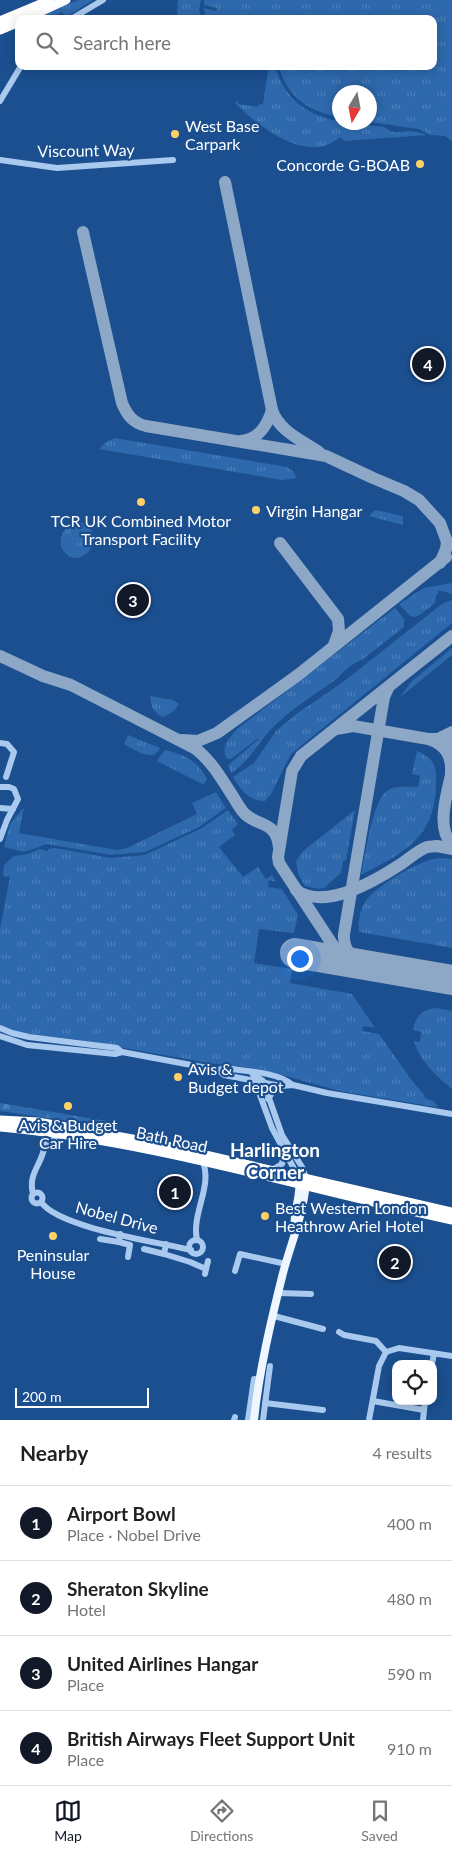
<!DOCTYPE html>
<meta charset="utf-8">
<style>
body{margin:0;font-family:Lato,sans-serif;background:#f6f6f6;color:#202124}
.controls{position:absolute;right:15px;bottom:15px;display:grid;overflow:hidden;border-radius:10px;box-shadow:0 2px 12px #0003}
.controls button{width:45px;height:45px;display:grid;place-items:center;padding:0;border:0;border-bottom:1px solid #e0e0e0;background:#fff;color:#202124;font:25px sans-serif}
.compass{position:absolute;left:332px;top:85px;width:45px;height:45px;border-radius:50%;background:#fff;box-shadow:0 2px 12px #0003;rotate:190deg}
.scale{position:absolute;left:15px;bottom:12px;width:134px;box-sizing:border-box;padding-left:5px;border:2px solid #fff;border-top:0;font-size:14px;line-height:18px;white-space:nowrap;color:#fff;-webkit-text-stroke:4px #1b4f8f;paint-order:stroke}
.you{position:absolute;left:299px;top:958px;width:18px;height:18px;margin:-12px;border:4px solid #fff;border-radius:50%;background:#1a73e8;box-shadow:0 0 0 8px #1a73e833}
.badge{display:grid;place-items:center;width:32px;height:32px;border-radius:50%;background:#111827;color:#fff;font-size:16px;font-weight:700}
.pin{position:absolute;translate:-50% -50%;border:2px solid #fff;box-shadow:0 1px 5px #0006}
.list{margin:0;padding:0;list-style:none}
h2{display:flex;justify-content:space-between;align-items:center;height:65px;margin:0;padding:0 20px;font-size:21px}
h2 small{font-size:16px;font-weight:400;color:#757577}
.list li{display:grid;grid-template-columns:32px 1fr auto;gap:15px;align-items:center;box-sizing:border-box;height:75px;padding:0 20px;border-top:1px solid #e0e0e0}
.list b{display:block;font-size:19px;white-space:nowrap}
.list p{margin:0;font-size:16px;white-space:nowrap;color:#757577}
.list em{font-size:16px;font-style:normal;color:#757577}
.icon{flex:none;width:28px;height:28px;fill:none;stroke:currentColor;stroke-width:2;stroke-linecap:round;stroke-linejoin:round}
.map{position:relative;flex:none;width:452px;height:1420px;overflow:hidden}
.search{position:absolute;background:#fff;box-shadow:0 2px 12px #0003;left:15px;right:15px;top:15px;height:55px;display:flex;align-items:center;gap:12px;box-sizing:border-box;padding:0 18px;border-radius:10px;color:#757577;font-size:19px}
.sheet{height:365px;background:#fff}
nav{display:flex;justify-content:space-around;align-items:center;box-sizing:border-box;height:70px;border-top:1px solid #e0e0e0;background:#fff;font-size:14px;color:#757577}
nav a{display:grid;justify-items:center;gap:2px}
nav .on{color:#111827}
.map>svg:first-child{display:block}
.grass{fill:url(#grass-tufts)}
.forest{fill:url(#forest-firs)}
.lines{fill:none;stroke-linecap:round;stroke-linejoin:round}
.taxiway{stroke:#8da7c7;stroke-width:12}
.runway{stroke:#8da7c7;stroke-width:30}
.minor{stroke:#a9c9ee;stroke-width:6}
.major{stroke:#f0f6ff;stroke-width:8}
.highway{stroke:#fff;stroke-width:9}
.poi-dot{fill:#ffd166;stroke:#1b4f8f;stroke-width:2}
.labels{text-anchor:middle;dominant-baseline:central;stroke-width:4.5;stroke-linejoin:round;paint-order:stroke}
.poi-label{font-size:16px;fill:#fff;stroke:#1b4f8f;text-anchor:start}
.street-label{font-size:16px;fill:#fff;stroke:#1b4f8f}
.quarter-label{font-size:19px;font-weight:bold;fill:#fff;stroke:#1b4f8f}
</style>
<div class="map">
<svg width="452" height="1420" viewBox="0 0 452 1420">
<defs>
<pattern id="grass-tufts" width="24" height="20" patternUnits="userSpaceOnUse" patternTransform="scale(1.25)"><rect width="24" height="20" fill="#2e69ad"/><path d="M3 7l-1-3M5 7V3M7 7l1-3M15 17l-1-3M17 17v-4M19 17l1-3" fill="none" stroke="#4d80b9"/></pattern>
<pattern id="forest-firs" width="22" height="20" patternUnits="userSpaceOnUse" patternTransform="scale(1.25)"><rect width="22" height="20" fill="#2e69ad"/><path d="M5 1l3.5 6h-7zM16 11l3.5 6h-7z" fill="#4d80b9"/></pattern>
</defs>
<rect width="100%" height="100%" fill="#1b4f8f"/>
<g class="grass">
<path d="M78 0H93L63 19H59L64 15 62 12 48 19H41L48 13Z"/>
<path d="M178 0H201L199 10 202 19H177Z"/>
<path d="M204 0H452V141L445 136 431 135 419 129 370 122V92H340L339 117C310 112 286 97 279 66H433V19H208L205 15 204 8 216 11 217 8 204 5Z"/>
<path d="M269 66H275C284 98 307 116 339 121L340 122 384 127C395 136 400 131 411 131 417 132 422 133 427 135L344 141 341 137C337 139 332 143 327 145 296 156 256 124 235 103L238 101V104L258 107V105L263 104Z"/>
<path d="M115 438 287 467 293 471 297 478 282 480 99 449 106 442Z"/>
<path d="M375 510 403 516V525L369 516Z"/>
<path d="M78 522C101 524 97 559 73 558 53 550 59 526 78 522Z"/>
<path d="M452 583V594L439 590 436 596 435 603 421 614 415 617 410 616 399 604 424 588Z"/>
<path d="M452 600V623L291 754 271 794 265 801C249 801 241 790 233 777L254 763 276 731 295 715 343 682 442 604Z"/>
<path d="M395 608 404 619V627L362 660C353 662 344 671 338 678 316 694 284 713 267 734 255 748 248 762 231 773L228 765 259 739H257L231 759H227C220 746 229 739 237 729Z"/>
<path d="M452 648V655L399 698 412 681Z"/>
<path d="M150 696 173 700 179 704 174 711 163 717C153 713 151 706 150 696Z"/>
<path d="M128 735 160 748C153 764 134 749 124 744Z"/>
<path d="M165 750C185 755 197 760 207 779L205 783 202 784 157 761Z"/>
<path d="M417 751C433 759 437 764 436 784 435 838 405 852 361 875 365 857 372 800 388 790 397 785 409 787 418 787L420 776 412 774Z"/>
<path d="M216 792 226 808 199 827 145 852 111 855 47 844 24 852 4 847 10 824 24 807 19 833 117 850 127 848 197 814 192 803Z"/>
<path d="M228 810 238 824 232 830 235 835 219 847 243 877 258 867 266 879 272 875 276 882 269 880 268 887 282 889 298 915 294 933 259 929 254 963 292 969 290 983 352 994 375 1028 363 1026 362 1031 379 1034 413 1082 423 1093 425 1098 433 1101 438 1106 436 1107 340 1091 260 1069 209 1063 79 1040 37 1035 13 1031 0 1025V929L10 877 3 876 4 865 14 856 28 854 40 849 48 851V849L55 848 111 858 145 855 202 828Z"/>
<path d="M355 810 346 860 343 861 341 873 327 885 326 887 319 889 305 886 298 873 296 861 303 851Z"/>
<path d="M439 858 452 859V948L359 932C358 921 360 907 368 898 380 884 421 859 439 858Z"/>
<path d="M436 1008 452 1011V1089C437 1077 419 1060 414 1041L420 1042 421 1032 413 1030C415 1017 422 1009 436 1008Z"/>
</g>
<path class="forest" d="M0 1103 118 1123V1128L0 1111Z"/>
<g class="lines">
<g class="taxiway">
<path d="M225 182 272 410C279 431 301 440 319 452"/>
<path d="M83 232 122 403C127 415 133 423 146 426L326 456 373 478 404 491 419 500 440 523 447 542 446 549 440 563"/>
<path d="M241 441C259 439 267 426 272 410"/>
<path d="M280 543 338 619 339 631 334 645"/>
<path d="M0 656 43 676 71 685 196 749C212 762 221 778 232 795 236 801 240 809 245 814 259 827 276 821 279 847"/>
<path d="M336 729 353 726 452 743"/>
<path d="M452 732 438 739H429C446 745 452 756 451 773L452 771"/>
<path d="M182 740 198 741 217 733 298 675 446 557"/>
<path d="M452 770C448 791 435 828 452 844"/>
<path d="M296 890C325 911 375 881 401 864 410 858 417 851 427 847L437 846 452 849"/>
<path d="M352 963 338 953 279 863 278 857 292 771 301 756 452 636"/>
<path d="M364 965C351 958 343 949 344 934L384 697 388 688"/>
</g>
<path class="runway" d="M295 953 452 980"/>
<g class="minor">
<path d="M71 19 103 0"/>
<path d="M0 101 21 66"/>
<path d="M0 160 57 168 173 160"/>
<path d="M0 743 7 744 14 752 6 777"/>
<path d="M0 787H9L14 789 18 799 7 820 0 839"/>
<path d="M0 808 13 809"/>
<path d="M0 1028 12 1033 29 1037 117 1048 122 1052 218 1070 224 1075 281 1086 293 1085 327 1093 452 1114"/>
<path d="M0 1036 27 1045 115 1054 122 1052"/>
<path d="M218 1070 225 1068C247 1072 275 1071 293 1085"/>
<path d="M252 1073 263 1081 282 1135 302 1167 306 1178"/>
<path d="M252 1079 257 1087 272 1128 298 1176"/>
<path d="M268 1099 274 1090 281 1086"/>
<path d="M45 1147 55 1139 65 1136"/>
<path d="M272 1170 282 1164 284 1152"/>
<circle cx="37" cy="1198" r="5.5"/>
<path d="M33 1194C28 1174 40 1167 44 1149 46 1142 45 1135 46 1129"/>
<path d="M41 1202C59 1228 158 1242 191 1250"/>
<path d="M120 1234 119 1242 130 1245 128 1257"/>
<path d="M100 1239 119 1242"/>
<path d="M197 1240C191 1213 214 1185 202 1160"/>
<circle cx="196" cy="1247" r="7"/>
<path d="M166 1244 164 1254 190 1262 206 1269 205 1274"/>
<path d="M144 1249 164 1254"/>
<path d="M206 1269 208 1261"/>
<path d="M235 1271 240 1254 286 1264"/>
<path d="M279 1293 311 1294"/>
<path d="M274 1316 323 1329"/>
<path d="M339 1332 344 1335 376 1341 386 1352"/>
<path d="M432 1364 434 1354"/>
<path d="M373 1401 424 1410"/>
<path d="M265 1403 323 1410"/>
<path d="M234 1420 235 1417"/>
<path d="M248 1420 254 1379 259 1380"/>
<path d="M263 1420 270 1366"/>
<path d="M369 1420 379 1366 386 1352 399 1348 452 1356"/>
<path d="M423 1420 425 1401"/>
</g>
<g class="major">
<path d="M295 1229C292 1212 302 1196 299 1179"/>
<path d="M254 1420C259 1371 271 1321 283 1273 291 1243 304 1213 306 1181"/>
</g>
<g class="highway">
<path d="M25 19 66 0"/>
<path d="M0 21 50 0"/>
<path d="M0 30 19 22"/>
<path d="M0 1120 38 1122 149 1142 452 1212"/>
<path d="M0 1127C154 1141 302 1188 452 1220"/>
</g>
</g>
<g class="poi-dot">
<circle cx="175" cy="134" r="5"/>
<circle cx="420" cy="164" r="5"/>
<circle cx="141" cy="502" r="5"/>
<circle cx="256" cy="510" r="5"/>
<circle cx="178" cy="1077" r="5"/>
<circle cx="68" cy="1106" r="5"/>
<circle cx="265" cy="1216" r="5"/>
<circle cx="53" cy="1236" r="5"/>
</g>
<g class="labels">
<g class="poi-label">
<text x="185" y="125">West Base<tspan x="185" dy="18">Carpark</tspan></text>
<text x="410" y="164" text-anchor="end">Concorde G-BOAB</text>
<text x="266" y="510">Virgin Hangar</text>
<text x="141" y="520" text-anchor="middle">TCR UK Combined Motor<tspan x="141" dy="18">Transport Facility</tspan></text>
<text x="188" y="1068">Avis &amp;<tspan x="188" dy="18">Budget depot</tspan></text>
<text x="68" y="1124" text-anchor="middle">Avis &amp; Budget<tspan x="68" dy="18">Car Hire</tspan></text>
<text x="275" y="1207">Best Western London<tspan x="275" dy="18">Heathrow Ariel Hotel</tspan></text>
<text x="53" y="1254" text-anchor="middle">Peninsular<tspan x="53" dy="18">House</tspan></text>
</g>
<g class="street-label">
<text transform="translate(86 150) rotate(-1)">Viscount Way</text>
<text transform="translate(172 1139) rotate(12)">Bath Road</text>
<text transform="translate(117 1217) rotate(15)">Nobel Drive</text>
</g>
<g class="quarter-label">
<text x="275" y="1149">Harlington<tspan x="275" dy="22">Corner</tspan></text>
</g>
</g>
</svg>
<div class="controls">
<button><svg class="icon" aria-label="locate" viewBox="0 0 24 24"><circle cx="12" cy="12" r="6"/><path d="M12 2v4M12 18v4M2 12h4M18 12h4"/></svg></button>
</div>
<svg class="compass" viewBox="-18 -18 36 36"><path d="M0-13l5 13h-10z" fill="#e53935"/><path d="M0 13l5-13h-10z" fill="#757577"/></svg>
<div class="scale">200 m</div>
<div class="you"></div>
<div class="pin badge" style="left:175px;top:1192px">1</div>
<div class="pin badge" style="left:395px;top:1262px">2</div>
<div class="pin badge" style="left:133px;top:600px">3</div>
<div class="pin badge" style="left:428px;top:364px">4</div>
<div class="search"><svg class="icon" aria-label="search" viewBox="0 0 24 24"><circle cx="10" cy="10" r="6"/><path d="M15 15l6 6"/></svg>Search here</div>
</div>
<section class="sheet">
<h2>Nearby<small>4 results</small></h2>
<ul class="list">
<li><span class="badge">1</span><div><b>Airport Bowl</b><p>Place · Nobel Drive</p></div><em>400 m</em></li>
<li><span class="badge">2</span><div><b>Sheraton Skyline</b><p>Hotel</p></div><em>480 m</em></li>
<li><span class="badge">3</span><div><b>United Airlines Hangar</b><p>Place</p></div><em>590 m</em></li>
<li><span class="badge">4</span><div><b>British Airways Fleet Support Unit</b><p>Place</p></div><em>910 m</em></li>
</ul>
</section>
<nav>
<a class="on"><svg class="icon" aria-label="map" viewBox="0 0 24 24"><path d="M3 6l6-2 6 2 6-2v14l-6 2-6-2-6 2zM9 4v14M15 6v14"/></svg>Map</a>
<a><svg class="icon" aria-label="directions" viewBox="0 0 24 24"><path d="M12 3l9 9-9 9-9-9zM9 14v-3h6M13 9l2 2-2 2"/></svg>Directions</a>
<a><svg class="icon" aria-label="saved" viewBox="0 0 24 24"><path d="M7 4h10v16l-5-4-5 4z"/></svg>Saved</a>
</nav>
